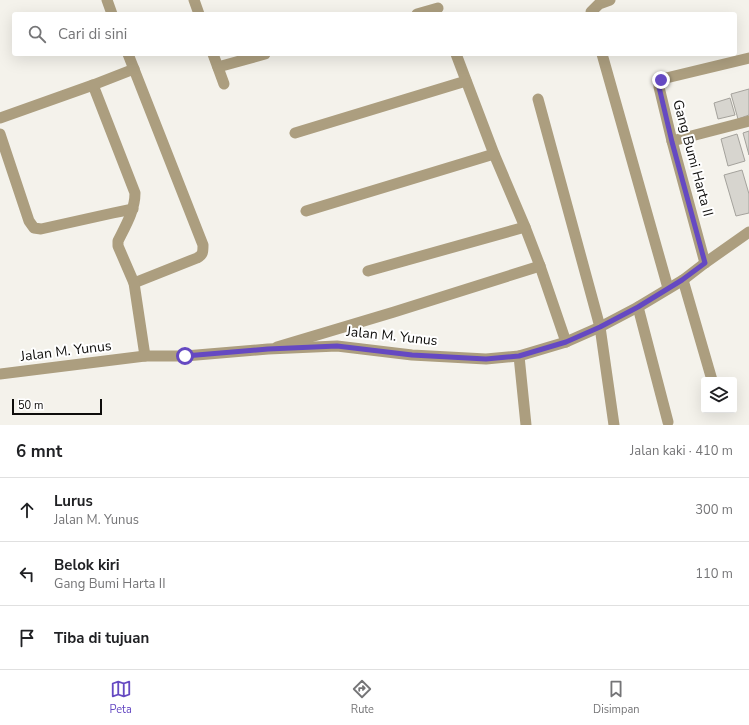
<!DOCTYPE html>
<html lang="id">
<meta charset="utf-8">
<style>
body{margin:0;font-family:"Nunito Sans",sans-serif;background:#f2f2f2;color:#202124}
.controls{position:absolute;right:12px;bottom:12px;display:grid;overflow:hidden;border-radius:4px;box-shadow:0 4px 16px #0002}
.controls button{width:36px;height:36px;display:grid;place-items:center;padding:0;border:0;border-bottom:1px solid #e0e0e0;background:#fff;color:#202124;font:20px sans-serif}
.scale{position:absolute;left:12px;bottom:10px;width:90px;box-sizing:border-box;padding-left:4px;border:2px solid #0e0d0b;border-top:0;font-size:11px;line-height:14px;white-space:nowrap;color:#0e0d0b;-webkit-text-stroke:3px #fff;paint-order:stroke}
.stop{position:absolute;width:12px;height:12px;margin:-9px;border:3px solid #6549c2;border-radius:50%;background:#fff}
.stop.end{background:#6549c2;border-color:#fff;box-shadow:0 1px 4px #0008}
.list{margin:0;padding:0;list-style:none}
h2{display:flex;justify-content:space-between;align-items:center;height:52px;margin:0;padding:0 16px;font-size:17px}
h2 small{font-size:13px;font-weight:400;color:#757577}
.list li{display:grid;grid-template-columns:26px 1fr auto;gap:12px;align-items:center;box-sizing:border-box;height:64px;padding:0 16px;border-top:1px solid #e0e0e0}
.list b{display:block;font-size:15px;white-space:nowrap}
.list p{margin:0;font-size:13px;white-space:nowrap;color:#757577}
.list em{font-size:13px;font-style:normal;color:#757577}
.icon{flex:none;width:22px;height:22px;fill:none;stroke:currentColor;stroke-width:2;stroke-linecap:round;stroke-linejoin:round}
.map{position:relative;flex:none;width:749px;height:425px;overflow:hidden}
.search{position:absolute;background:#fff;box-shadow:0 4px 16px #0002;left:12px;right:12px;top:12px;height:44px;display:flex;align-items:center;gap:10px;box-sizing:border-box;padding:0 14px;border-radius:4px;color:#757577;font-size:15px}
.sheet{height:244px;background:#fff}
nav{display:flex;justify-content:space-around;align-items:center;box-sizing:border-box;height:56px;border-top:1px solid #e0e0e0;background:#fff;font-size:11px;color:#757577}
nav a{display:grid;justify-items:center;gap:2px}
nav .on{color:#6549c2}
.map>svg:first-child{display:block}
.building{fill:#d7d5cf;stroke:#a4a29c}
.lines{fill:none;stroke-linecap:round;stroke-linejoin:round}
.minor{stroke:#ac9e7f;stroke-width:11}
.tertiary{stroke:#ac9e7f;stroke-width:11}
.route{stroke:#6549c2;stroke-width:5}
.labels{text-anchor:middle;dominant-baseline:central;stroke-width:4;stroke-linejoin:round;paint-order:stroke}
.street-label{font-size:14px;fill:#0e0d0b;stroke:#fff}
</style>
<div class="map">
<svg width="749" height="425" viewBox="0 0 749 425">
<rect width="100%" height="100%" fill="#f4f2eb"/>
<g class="building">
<path d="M749 89V115L738 119 731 94Z"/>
<path d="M730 98 735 115 718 119 714 103Z"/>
<path d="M749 131V155L743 133Z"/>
<path d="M737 134 745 161 728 166 721 139Z"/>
<path d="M742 170 749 194V213L736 216 724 175Z"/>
</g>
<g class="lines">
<g class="minor">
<path d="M107 0 112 14"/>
<path d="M194 0 199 14"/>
<path d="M417 14 438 8"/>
<path d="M591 14V12L599 4 610 0"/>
<path d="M128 54 203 245C203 252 203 255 197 258L134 283"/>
<path d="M213 54 224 84"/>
<path d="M456 54 494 154 525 227 540 266 566 342"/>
<path d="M602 54 668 288"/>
<path d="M218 67 265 54"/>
<path d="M93 85 135 193C135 210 126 225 118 241V246L134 283 145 356"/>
<path d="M538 99 600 327 614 425"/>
<path d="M0 118 93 85 134 69"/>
<path d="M295 133 466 81"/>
<path d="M0 134 29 221 34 228 41 229 113 213 133 209"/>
<path d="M672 141 749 121"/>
<path d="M306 211 494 154"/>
<path d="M705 263 672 141 659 87C659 83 659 81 662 79L749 58"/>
<path d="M368 271 525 227"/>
<path d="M683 280 712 380"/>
<path d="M638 307 668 422"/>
<path d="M277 347 394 312 540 266"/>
<path d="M519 356 526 425"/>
</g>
<path class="tertiary" d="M0 374 145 356H185L268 349 337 346 412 355 486 359 519 356 566 342 600 327 638 307 683 280 705 263 749 232"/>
</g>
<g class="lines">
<path class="route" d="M185 356 268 349 337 346 412 355 486 359 519 356 566 342 600 327 638 307 682 280 705 263 672 142 659 87V83L661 80"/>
</g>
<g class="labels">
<g class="street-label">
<text transform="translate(693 158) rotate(75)">Gang Bumi Harta II</text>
<text transform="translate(392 336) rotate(6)">Jalan M. Yunus</text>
<text transform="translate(66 351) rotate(-7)">Jalan M. Yunus</text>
</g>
</g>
</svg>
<div class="controls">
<button><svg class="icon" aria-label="layers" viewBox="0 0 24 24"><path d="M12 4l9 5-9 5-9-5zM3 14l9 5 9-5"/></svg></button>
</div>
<div class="scale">50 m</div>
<div class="stop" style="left:185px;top:356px"></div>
<div class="stop end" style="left:661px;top:80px"></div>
<div class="search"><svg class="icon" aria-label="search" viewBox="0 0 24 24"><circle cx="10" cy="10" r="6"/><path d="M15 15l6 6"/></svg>Cari di sini</div>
</div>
<section class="sheet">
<h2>6 mnt<small>Jalan kaki · 410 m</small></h2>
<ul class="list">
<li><svg class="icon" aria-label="ahead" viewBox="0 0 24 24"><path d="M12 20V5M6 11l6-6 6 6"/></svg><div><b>Lurus</b><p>Jalan M. Yunus</p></div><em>300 m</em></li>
<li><svg class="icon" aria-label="left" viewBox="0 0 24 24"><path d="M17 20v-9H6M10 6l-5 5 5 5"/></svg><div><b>Belok kiri</b><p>Gang Bumi Harta II</p></div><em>110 m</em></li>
<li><svg class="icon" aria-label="arrive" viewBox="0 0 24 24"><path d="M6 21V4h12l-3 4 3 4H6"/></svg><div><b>Tiba di tujuan</b></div></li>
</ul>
</section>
<nav>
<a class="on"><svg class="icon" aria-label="map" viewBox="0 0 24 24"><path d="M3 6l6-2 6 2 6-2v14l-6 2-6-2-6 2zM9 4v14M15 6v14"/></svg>Peta</a>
<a><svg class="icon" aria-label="directions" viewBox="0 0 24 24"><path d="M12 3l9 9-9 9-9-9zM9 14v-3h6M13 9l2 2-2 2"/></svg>Rute</a>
<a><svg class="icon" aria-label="saved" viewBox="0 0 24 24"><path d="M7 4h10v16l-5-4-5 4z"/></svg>Disimpan</a>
</nav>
